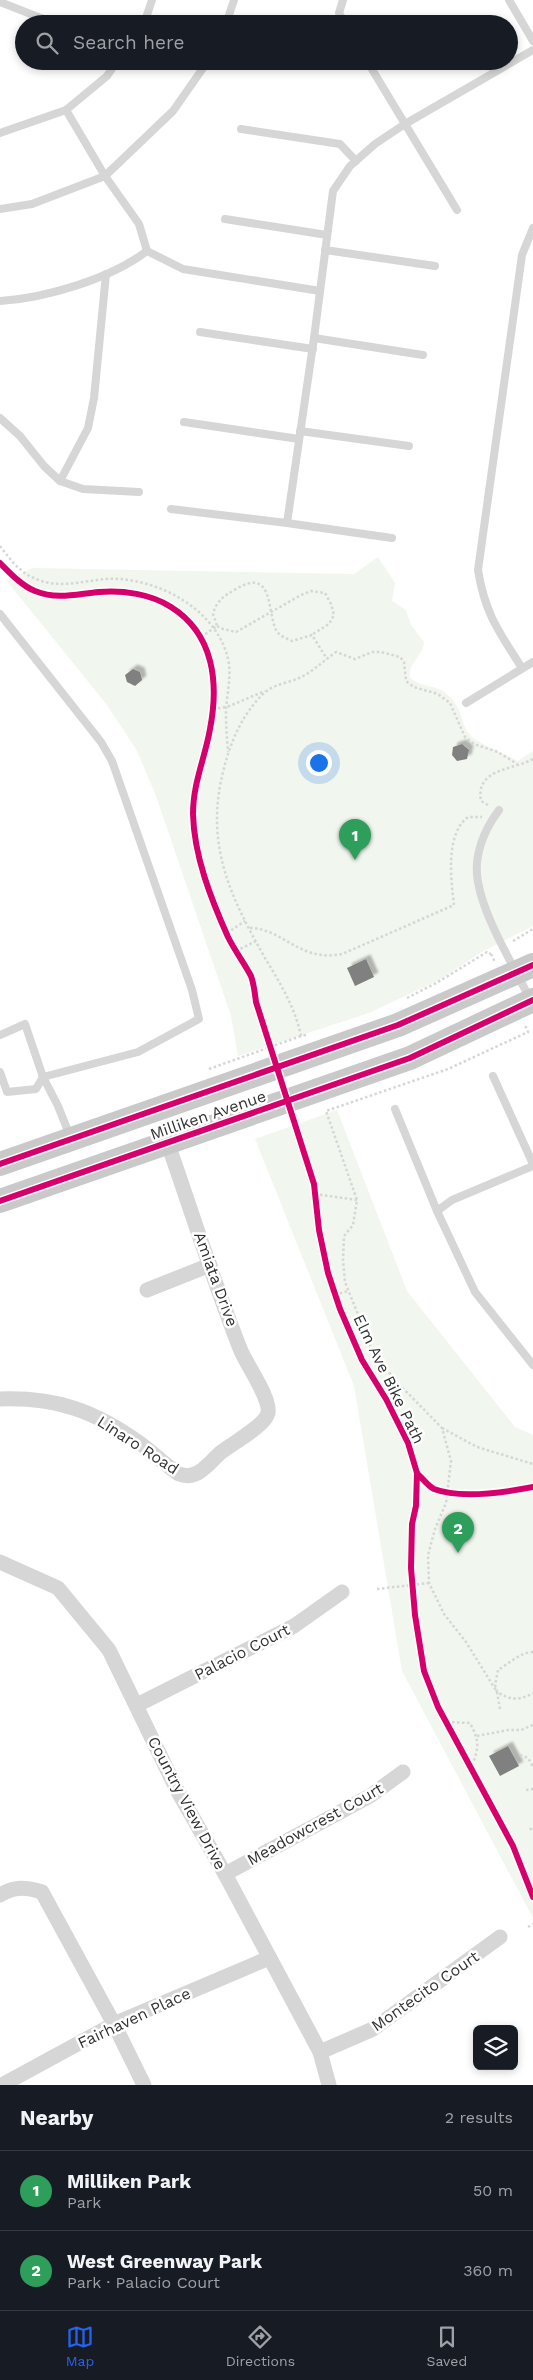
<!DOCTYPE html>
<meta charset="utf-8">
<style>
body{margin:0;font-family:"Work Sans",sans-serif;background:#242831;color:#f1f3f6}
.controls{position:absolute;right:15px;bottom:15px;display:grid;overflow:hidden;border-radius:8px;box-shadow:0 2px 8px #0003}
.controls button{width:45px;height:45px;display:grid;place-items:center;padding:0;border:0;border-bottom:1px solid #363941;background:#171b24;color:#f1f3f6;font:25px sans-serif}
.you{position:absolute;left:318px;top:762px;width:18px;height:18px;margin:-12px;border:4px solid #fff;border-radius:50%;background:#1a73e8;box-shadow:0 0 0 8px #1a73e833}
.badge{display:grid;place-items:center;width:32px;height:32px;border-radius:50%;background:#2563eb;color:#fff;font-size:16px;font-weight:700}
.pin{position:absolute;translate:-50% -41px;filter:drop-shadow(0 1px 2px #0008)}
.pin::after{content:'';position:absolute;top:26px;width:18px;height:15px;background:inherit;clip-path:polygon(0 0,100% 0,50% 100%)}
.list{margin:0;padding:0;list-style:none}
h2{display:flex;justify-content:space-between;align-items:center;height:65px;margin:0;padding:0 20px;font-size:21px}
h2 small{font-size:16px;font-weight:400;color:#9ea1a6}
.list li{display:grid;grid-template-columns:32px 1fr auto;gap:15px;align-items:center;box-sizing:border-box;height:80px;padding:0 20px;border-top:1px solid #363941}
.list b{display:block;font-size:19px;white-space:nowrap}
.list p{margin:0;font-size:16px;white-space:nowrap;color:#9ea1a6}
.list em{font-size:16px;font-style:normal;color:#9ea1a6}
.icon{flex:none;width:28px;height:28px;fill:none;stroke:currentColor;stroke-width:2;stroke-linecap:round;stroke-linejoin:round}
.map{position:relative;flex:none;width:533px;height:2085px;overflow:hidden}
.search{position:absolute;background:#171b24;box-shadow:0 2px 8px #0003;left:15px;right:15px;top:15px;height:55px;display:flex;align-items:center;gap:12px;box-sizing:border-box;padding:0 18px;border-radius:28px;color:#9ea1a6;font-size:19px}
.sheet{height:225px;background:#171b24}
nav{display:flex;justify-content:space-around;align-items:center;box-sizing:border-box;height:70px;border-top:1px solid #363941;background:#171b24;font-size:14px;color:#9ea1a6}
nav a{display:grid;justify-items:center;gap:2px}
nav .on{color:#2563eb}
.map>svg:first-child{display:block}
.green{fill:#f1f6ee}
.building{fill:#808080;filter:url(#shadow)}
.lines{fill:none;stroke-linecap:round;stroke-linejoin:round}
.path{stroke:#d6d6d6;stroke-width:2.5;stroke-dasharray:2.5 2.5;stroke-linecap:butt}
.service{stroke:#d6d6d6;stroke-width:8}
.minor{stroke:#d6d6d6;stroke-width:15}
.primary{stroke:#c9c9c9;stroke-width:24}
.cycleway-casing{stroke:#fff;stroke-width:9}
.cycleway{stroke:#d6006c;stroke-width:6}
.labels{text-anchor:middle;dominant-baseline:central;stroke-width:5;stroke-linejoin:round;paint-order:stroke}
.street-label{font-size:16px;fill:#323232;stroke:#fff}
</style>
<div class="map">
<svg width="533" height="2085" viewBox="0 0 533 2085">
<defs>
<filter id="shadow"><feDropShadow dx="4.5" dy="-4.5" stdDeviation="1" flood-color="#0004"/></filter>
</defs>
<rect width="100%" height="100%" fill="#fff"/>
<g class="green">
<path d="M378 557 395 583 392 601 406 610 411 625 424 642C423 656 408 663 410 677 420 688 433 684 444 692 464 706 459 722 470 735 476 743 506 754 518 761L533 751V926L480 953 439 980 369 1013 238 1056 231 1016 155 793 136 749 107 705 6 580 33 568 354 574Z"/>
<path d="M337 1110 407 1291 515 1427 533 1435V1918L402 1671 354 1386 255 1139Z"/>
</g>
<g class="building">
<path d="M133 669 140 672 142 680 135 686 127 682 125 675Z"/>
<path d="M462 744 469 750 467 759 457 761 452 755 453 747Z"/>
<path d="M366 959 374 977 355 986 347 968Z"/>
<path d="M508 1746 519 1766 500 1776 489 1756Z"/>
</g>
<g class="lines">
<g class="path">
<path d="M0 546C10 559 20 573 36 579 64 591 91 577 119 579 166 582 221 614 229 664 231 681 226 697 226 714 226 726 227 739 228 752"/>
<path d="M217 626 223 629 236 632 301 595 311 591 325 593 331 604 334 615 329 624 313 634"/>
<path d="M201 637 217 626 213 614C217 600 224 596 236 589 274 566 267 612 276 630 279 636 286 638 292 641L312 635 327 659"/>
<path d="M213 709 227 707 265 691"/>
<path d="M488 805 481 801C475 768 514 770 533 759"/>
<path d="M250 928C277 928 295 953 323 955 329 956 336 955 342 954L454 905C451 880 445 834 468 817H482"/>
<path d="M227 933 245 921"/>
<path d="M513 941 533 929"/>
<path d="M236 951 256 941"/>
<path d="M491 954 495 962"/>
<path d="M407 998 438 982 487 952 491 954"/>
<path d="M306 1035 301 1036C295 1007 280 983 265 958 230 896 205 845 223 772 230 743 242 714 264 693 274 684 288 683 299 678 313 672 323 661 336 652L355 659 372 652H381L400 657 404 662 406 681 414 687 438 694 450 703 465 737 474 744 498 752 517 764"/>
<path d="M209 1069 301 1036"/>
<path d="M315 1194 357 1200"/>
<path d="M335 1295 348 1291"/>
<path d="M442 1428 477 1447 533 1464"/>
<path d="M377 1589 429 1583"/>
<path d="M533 1652C521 1652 508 1664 498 1670L495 1685 497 1692C510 1700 519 1701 533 1693"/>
<path d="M500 1709 497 1692 466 1642 444 1614 429 1583 428 1555 435 1529 446 1503 451 1461 442 1428 393 1378 371 1347 345 1282 343 1260 344 1236 353 1225 357 1200 326 1111 448 1069 528 1032 525 1025"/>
<path d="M447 1722 470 1723C480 1742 479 1748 471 1768"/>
<path d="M477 1736 508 1730H521L533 1725"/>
<path d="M520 1755 528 1758 533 1767"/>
<path d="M526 1790 533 1789"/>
<path d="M530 1830 533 1826"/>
<path d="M528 1927 533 1924"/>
</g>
<g class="service">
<path d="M343 0 339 13 345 24"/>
<path d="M509 0 533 41"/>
<path d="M0 2 56 24"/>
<path d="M144 24 152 0"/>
<path d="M226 24 234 0"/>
<path d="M367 61 457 210"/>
<path d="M66 110 107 76 117 61"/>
<path d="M241 129 340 144 356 161"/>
<path d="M0 133 66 110 105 176 173 111 208 61"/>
<path d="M0 209 32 204 105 176 139 224 147 251"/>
<path d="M225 219 327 235"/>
<path d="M325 250 435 266"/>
<path d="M0 301C46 298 110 279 147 251L183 269 320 291"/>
<path d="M200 332 313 349"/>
<path d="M314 338 423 355"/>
<path d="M0 418 20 436 44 466 60 481 83 489 139 492"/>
<path d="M184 422 299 439"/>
<path d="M300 431 409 446"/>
<path d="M60 481 88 428 94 398 106 274"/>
<path d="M171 509 287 523"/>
<path d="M392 538 287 523 314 338 333 191 350 166 375 144 405 124 533 50"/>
<path d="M0 614 101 742 112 761 192 990 199 1019 138 1052 43 1077 36 1089 7 1092 0 1072"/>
<path d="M522 668C499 632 485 614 478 570L522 255 533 228"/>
<path d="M466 703 533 662"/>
<path d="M499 810C484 830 473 856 478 882 484 918 513 965 530 999"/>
<path d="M0 1035 25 1024 43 1077 58 1106 70 1136"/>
<path d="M493 1076 533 1164"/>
<path d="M395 1109 437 1211 475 1292 533 1365"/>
<path d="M437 1211 452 1200 533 1166"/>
</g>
<g class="minor">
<path d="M147 1290 210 1265"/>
<path d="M0 1399C57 1397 95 1411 141 1444 151 1451 170 1469 179 1474 197 1481 208 1464 220 1453 231 1444 265 1426 268 1413 271 1399 247 1365 241 1351 214 1283 192 1213 168 1144"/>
<path d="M0 1562 58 1588 109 1650 177 1790 225 1874 320 2052 329 2085"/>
<path d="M137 1705 294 1626 342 1592"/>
<path d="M225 1874 370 1796 403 1772"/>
<path d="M0 1895C15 1886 26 1887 42 1892L114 2024 144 2085"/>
<path d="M320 2052 373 2029 500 1937"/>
<path d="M2 2085 114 2024 269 1958"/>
</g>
<g class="primary">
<path d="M0 1164 398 1025 533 965"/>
<path d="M0 1201 410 1058 533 1000"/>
</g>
<g class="cycleway-casing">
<g id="cycleway">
<path d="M0 563C10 573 22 586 35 591 58 600 76 594 99 592 123 590 151 594 171 607 214 634 219 683 210 729 205 758 193 783 193 814 194 856 211 899 228 937 235 951 244 963 251 976 254 984 255 994 256 1002L314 1184 319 1230 328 1273 340 1309 362 1360 386 1399 408 1443 417 1473 416 1506 412 1524 411 1568 415 1615 424 1671 438 1707 513 1846 533 1897"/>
<path d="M0 1164 398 1025 533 965"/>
<path d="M0 1201 410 1058 533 1000"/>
<path d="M417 1473C422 1478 428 1486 434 1489 460 1499 507 1492 533 1487"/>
</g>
</g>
<use href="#cycleway" class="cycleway"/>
</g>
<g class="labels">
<g class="street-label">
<text transform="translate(208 1115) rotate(-19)">Milliken Avenue</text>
<text transform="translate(216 1279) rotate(70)">Amiata Drive</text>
<text transform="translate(389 1379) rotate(64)">Elm Ave Bike Path</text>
<text transform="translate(138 1445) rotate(33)">Linaro Road</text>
<text transform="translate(242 1652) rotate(-27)">Palacio Court</text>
<text transform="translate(187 1803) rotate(62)">Country View Drive</text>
<text transform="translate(315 1824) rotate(-29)">Meadowcrest Court</text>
<text transform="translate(425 1991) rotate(-35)">Montecito Court</text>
<text transform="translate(134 2018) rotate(-25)">Fairhaven Place</text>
</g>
</g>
</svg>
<div class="controls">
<button><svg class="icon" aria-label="layers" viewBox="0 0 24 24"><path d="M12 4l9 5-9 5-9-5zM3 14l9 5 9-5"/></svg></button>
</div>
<div class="you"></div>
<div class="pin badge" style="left:355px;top:860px;background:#2e9e5b">1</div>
<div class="pin badge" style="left:458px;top:1553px;background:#2e9e5b">2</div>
<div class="search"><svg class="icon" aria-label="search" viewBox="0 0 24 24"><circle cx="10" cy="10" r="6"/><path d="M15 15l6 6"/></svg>Search here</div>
</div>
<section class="sheet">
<h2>Nearby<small>2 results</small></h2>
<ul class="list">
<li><span class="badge" style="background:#2e9e5b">1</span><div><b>Milliken Park</b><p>Park</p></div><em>50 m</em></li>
<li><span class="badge" style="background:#2e9e5b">2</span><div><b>West Greenway Park</b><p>Park · Palacio Court</p></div><em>360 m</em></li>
</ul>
</section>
<nav>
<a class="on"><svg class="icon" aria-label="map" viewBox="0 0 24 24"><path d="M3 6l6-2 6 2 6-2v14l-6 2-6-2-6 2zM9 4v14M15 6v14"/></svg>Map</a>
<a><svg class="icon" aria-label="directions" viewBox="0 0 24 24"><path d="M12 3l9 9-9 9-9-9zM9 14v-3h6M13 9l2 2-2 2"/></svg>Directions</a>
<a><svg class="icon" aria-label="saved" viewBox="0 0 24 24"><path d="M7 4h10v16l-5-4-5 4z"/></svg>Saved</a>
</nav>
